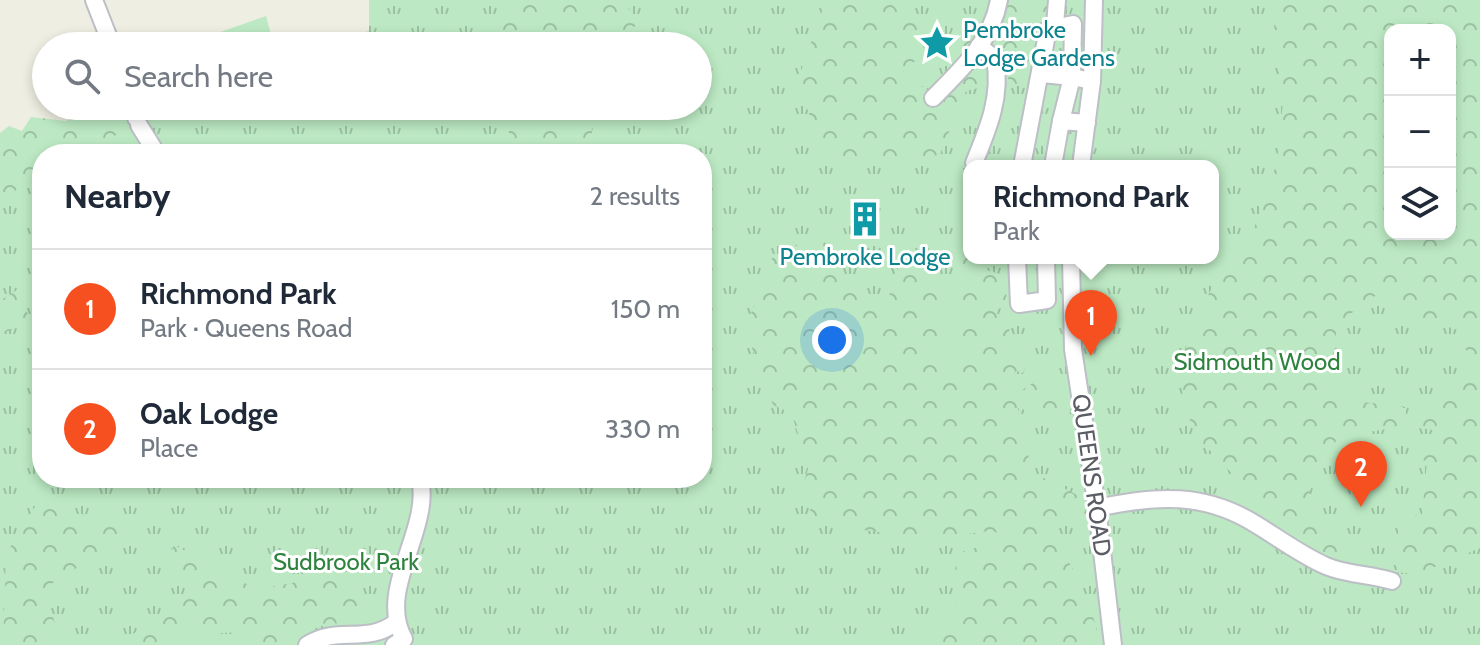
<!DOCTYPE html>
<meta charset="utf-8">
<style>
body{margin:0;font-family:Cabin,sans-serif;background:#f6f6f7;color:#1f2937}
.controls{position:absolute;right:24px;top:24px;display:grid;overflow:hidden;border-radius:16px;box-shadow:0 4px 12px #0003}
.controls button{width:72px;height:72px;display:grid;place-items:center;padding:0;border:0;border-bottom:2px solid #e0e1e3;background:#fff;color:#1f2937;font:40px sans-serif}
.you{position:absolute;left:832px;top:340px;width:28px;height:28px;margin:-20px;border:6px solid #fff;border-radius:50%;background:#1a73e8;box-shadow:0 0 0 12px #1a73e833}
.badge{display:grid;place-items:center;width:52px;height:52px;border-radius:50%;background:#f75020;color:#fff;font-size:26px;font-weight:700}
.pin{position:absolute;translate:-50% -66px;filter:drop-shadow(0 2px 4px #0008)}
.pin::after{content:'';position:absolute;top:42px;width:28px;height:24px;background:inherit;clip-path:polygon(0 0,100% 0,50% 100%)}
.popup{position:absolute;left:963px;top:160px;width:256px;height:104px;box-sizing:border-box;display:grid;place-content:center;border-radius:16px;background:#fff;filter:drop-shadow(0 2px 6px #0005);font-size:26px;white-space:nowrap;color:#747a83}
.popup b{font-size:30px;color:#1f2937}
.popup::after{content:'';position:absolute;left:50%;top:100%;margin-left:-16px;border:16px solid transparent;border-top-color:#fff}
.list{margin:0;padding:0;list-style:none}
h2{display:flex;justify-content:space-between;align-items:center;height:104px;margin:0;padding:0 32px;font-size:34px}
h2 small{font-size:26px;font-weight:400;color:#747a83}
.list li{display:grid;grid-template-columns:52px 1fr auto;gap:24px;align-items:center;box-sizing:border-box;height:120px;padding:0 32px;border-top:2px solid #e0e1e3}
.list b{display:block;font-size:30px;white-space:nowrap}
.list p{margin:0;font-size:26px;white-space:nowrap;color:#747a83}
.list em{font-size:26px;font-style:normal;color:#747a83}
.icon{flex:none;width:44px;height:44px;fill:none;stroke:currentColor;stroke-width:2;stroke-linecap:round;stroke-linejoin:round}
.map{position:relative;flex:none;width:1480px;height:645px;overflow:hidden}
.search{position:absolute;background:#fff;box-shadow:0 4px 12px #0003;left:32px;top:32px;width:680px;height:88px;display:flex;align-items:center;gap:20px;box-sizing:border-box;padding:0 28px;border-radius:44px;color:#747a83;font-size:30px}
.panel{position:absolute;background:#fff;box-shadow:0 4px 12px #0003;left:32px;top:144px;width:680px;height:344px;border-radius:32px}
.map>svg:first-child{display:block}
.grass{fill:url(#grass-tufts);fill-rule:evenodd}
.forest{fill:url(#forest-crowns);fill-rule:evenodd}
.garden{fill:#bce9c3}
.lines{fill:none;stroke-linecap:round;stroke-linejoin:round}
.minor-casing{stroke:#bcbfc5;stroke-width:20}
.minor{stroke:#fff;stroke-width:16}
.labels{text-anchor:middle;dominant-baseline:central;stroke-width:6;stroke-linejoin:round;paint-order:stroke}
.culture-label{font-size:24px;fill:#0d838f;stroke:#fff;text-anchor:start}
.park-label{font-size:24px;fill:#2d823d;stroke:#fff}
.street-label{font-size:24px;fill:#5a5d64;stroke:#fff}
</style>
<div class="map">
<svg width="1480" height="645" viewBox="0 0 1480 645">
<defs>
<pattern id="grass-tufts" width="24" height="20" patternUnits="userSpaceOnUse" patternTransform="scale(2)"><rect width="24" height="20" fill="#bce9c3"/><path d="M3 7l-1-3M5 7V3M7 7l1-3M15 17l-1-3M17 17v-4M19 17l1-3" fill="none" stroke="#9cc0a2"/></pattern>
<pattern id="forest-crowns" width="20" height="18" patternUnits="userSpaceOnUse" patternTransform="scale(2)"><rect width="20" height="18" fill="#bce9c3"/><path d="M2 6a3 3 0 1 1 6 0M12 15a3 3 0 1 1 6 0" fill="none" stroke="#9cc0a2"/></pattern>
</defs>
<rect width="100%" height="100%" fill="#efeee2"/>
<path class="grass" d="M369 0H1480V645H0V150L133 106H698V46H321L369 31ZM1390 30H1450V234H1390ZM42 154H702V478H42ZM969 166H1213V258H969Z"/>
<g class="forest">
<path d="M499 0H616L627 6 637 23 626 39 627 46H499Z"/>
<path d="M826 0H888L899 12 923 17 924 53 903 72 928 91 948 95 979 63 990 70 987 86 966 91 940 154 913 163 826 158 797 82Z"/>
<path d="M988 0H1034L1050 6 1046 23 1028 15 1026 26 1038 42 1024 88 1008 80 1010 58 981 37 963 60 961 49Z"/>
<path d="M1275 0H1480V548L1418 574 1393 572 1400 517 1422 515 1427 461 1413 458 1415 447 1430 445 1433 430 1419 428 1421 406C1467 383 1472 384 1463 331L1400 314 1379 293 1338 323 1327 378 1354 401 1406 407 1405 426 1337 437C1329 464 1313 476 1306 503 1321 526 1347 536 1339 565L1297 541 1195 435 1182 396 1186 343 1213 285 1252 234 1277 162 1283 101 1274 32ZM1390 30H1450V234H1390Z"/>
<path d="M369 31 370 46H321Z"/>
<path d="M95 106H331L318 114 251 113 184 122 116 135 82 154H42V176L0 199V133L9 126 22 131 31 117 66 121Z"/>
<path d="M505 106H617L592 123 591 154H512Z"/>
<path d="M813 236 836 249 838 279 882 319 900 261C923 273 939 291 961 306L957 256 966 249 970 265 1003 275 1008 305 998 309 996 315 1009 327 1010 335 1002 341 1008 353 1023 354 1027 363 1023 373 1016 371 1011 379 1019 392 1045 375 1071 412 1058 419 1018 408 1032 472 1087 500 1085 512 1052 531C1070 566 1097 605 1098 645H918L917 638 957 611 955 554 1015 536 989 531 933 539 817 524 801 491 809 466 791 413 773 405 745 329 772 258Z"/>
<path d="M23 286 29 323 0 334V301Z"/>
<path d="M37 503 137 530 45 588 61 645H3L6 554Z"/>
<path d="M174 545 258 590 363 568 359 623 305 624 283 645H261L259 631 163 636 162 645H133V634L198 592 167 561Z"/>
</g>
<g class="garden">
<path d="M266 16 274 46H216L212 35Z"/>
<path d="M950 302 960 314 962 367 957 374 947 373 939 363 938 304Z"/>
</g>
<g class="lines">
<g class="minor-casing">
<g id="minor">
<path d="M94 0 112 46"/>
<path d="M1055 25 1057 0"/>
<path d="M1042 74 1072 77 1061 121"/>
<path d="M933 98C961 70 992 41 999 0"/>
<path d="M133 106 136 118"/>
<path d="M139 125 157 154"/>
<path d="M974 163C988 129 1002 96 995 59L979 46"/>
<path d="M1022 166 1048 29 1073 24 1072 77 1092 81"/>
<path d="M1053 166 1061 121 1087 123"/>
<path d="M1081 166 1092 81 1094 0"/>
<path d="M1017 258 1019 304 1047 300 1046 258"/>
<path d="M1071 258 1073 349 1097 508 1113 645"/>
<path d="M1097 508C1156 495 1205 492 1257 525 1280 539 1301 555 1326 566 1347 575 1370 574 1392 581"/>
<path d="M307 645C338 625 365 645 395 623"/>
<path d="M394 645 404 639C376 589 432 530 420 478"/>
</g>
</g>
<use href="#minor" class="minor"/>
</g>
<defs>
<g id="sight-bare" transform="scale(2.76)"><path d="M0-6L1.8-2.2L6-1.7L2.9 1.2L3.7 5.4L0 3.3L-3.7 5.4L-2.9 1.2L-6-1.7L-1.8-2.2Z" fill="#0f9aa8" stroke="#fff" stroke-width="2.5" paint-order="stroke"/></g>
<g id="building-bare" transform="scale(2.76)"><path d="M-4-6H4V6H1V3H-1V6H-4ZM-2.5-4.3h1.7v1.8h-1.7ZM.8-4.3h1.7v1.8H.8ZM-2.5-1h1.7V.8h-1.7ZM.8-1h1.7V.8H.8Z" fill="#0f9aa8" stroke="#fff" stroke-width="2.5" paint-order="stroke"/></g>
</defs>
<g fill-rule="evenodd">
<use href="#sight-bare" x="937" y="43"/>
<use href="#building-bare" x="865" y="219"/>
</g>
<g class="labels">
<g class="culture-label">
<text x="963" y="29">Pembroke<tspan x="963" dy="28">Lodge Gardens</tspan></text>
<text x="865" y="256" text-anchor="middle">Pembroke Lodge</text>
</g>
<g class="park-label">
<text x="1257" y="361">Sidmouth Wood</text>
<text x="346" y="561">Sudbrook Park</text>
</g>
<g class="street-label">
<text transform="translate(1092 475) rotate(82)">QUEENS ROAD</text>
</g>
</g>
</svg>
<div class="controls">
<button>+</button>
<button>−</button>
<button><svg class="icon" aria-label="layers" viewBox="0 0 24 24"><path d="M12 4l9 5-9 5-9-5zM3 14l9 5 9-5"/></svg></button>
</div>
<div class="you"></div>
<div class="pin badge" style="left:1091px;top:356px">1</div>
<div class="popup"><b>Richmond Park</b>Park</div>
<div class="pin badge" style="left:1361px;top:507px">2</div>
<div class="search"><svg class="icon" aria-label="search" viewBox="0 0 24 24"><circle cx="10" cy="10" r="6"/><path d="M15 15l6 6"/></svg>Search here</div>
<section class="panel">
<h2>Nearby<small>2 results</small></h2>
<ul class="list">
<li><span class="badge">1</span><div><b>Richmond Park</b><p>Park · Queens Road</p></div><em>150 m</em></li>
<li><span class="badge">2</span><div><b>Oak Lodge</b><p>Place</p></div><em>330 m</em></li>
</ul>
</section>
</div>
